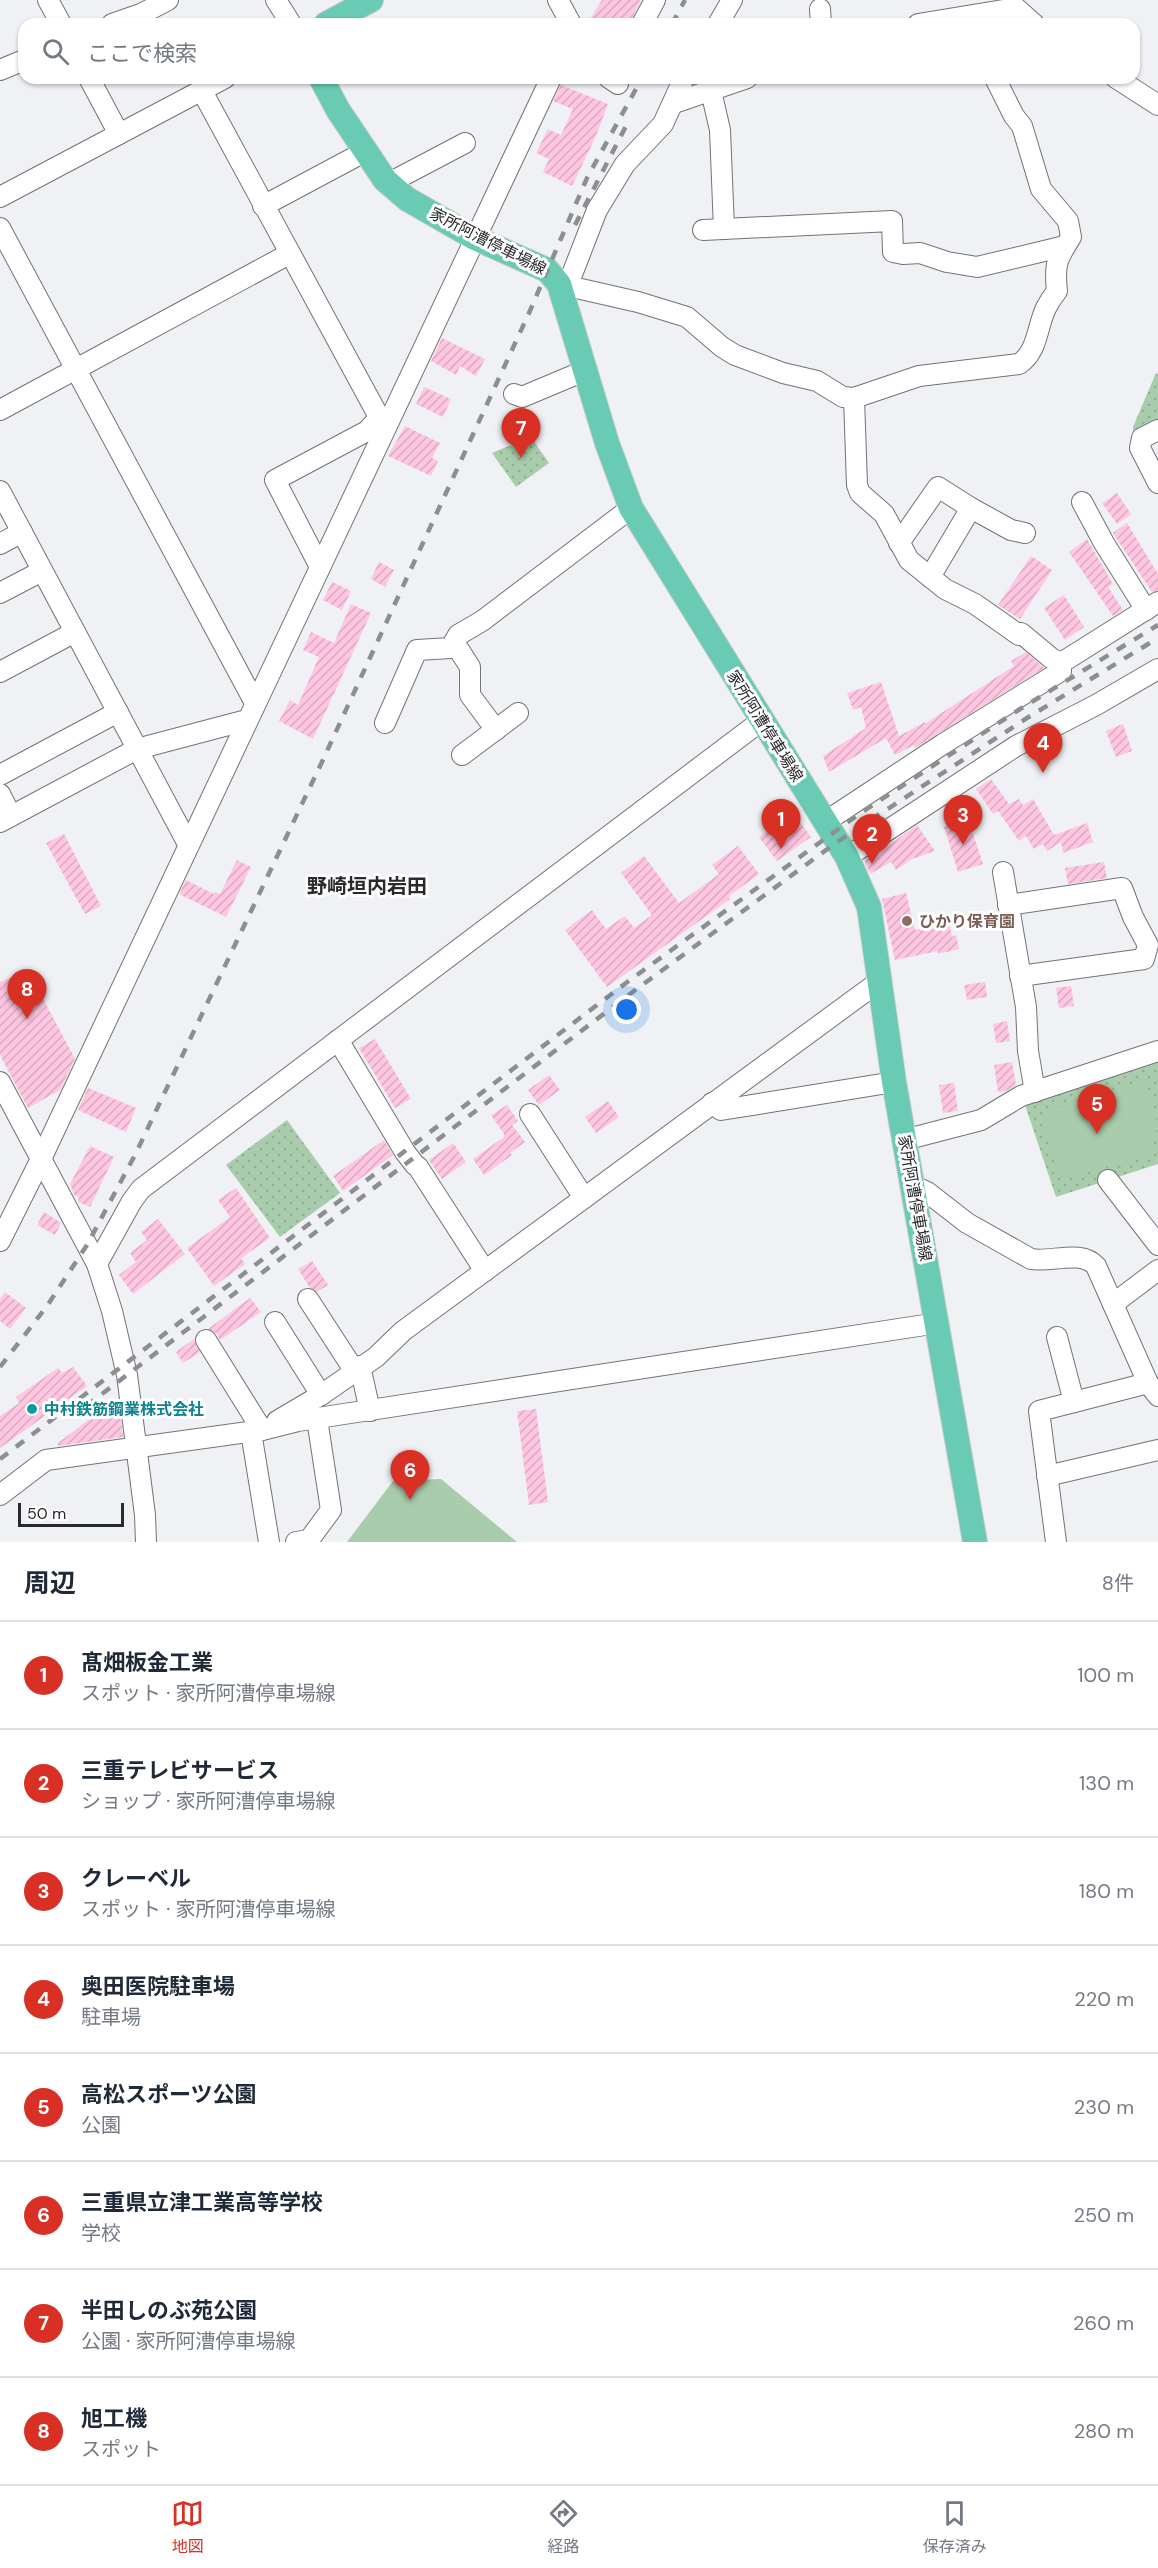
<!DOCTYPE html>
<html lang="ja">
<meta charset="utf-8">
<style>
body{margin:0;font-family:"DM Sans","Noto Sans JP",sans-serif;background:#f6f6f7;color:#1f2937}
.scale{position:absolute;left:18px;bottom:15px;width:106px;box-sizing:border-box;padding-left:6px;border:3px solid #292a2b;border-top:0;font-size:16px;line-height:21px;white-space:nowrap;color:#292a2b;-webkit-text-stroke:4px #fefeff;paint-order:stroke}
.you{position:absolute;left:627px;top:1010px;width:21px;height:21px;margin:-15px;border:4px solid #fff;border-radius:50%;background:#1a73e8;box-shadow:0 0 0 9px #1a73e833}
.badge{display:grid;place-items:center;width:39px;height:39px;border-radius:50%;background:#d93025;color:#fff;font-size:20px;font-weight:700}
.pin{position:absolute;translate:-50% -50px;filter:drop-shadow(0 2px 3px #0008)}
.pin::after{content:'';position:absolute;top:32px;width:21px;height:18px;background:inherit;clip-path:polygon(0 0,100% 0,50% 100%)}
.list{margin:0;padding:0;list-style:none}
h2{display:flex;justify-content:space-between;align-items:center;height:78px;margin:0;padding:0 24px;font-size:26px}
h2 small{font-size:20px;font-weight:400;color:#747a83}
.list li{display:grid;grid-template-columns:39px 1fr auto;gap:18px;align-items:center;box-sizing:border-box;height:108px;padding:0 24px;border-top:2px solid #e0e1e3}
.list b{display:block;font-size:22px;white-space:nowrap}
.list p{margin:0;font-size:20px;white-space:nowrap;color:#747a83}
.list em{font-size:20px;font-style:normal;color:#747a83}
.icon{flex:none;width:33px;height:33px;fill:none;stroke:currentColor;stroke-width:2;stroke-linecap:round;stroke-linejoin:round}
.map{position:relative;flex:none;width:1158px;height:1542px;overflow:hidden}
.search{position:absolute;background:#fff;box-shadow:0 2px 4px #0004;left:18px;right:18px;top:18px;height:66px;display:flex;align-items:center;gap:15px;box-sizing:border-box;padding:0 21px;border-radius:18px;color:#747a83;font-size:22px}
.sheet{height:942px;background:#fff}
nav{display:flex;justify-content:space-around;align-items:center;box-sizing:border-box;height:84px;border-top:2px solid #e0e1e3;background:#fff;font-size:16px;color:#747a83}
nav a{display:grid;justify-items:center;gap:3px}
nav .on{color:#d93025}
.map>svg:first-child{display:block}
.grass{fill:url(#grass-dots)}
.garden{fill:#a9cdac}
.building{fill:url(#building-hatch)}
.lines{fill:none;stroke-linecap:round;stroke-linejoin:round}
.minor-casing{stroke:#727376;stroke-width:22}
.major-casing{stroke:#ccc;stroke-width:26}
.minor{stroke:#fff;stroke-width:20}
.major{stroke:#69cbb3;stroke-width:24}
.rail{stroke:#8d8e90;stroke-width:4.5;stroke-dasharray:10 10;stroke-linecap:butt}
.education-dot{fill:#8d6e63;stroke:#fefeff;stroke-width:2}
.culture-dot{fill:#0f9aa8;stroke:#fefeff;stroke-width:2}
.labels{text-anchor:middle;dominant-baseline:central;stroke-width:6;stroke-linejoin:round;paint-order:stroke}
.street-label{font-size:16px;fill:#292a2b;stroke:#fefeff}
.education-label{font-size:16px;font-weight:bold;fill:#785e54;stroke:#fefeff;text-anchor:start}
.culture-label{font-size:16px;font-weight:bold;fill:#0d838f;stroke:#fefeff;text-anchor:start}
.quarter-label{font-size:20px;font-weight:bold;fill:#292a2b;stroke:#fefeff}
</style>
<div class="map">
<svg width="1158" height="1542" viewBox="0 0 1158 1542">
<defs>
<pattern id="grass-dots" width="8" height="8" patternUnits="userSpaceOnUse" patternTransform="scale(1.5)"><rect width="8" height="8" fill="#a9cdac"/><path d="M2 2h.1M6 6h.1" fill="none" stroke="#91b094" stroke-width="1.8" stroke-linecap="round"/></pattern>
<pattern id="building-hatch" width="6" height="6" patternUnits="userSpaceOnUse" patternTransform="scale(1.5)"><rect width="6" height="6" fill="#ffc6e1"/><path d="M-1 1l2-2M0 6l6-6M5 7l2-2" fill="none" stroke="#dbaac1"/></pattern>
</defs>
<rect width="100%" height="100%" fill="#eff1f4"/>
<g class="grass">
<path d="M1156 373 1158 374V422L1133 434V427Z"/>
<path d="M531 437 549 463 516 487 492 453Z"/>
<path d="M1158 1061V1164L1056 1197 1025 1105Z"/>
<path d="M287 1120 340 1193 280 1237 226 1165Z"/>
</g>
<g class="garden">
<path d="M1144 1080C1156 1108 1158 1125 1152 1155L1060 1179 1044 1126 1048 1110Z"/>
<path d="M441 1479 517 1542H347L393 1481Z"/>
</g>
<g class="building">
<path d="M602 0H641L629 24H587Z"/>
<path d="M561 85 608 104 596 136 572 186 543 172 549 159 536 153 548 129 561 135 573 109 553 101Z"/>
<path d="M442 338 485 359 476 376 460 366 456 375 431 361Z"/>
<path d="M424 387 451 399 443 417 416 404Z"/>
<path d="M405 426 440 443 432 458 438 461 431 476 388 456Z"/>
<path d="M1117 493 1131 514 1117 524 1102 503Z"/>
<path d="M1127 523 1158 574V590L1152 592 1113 533Z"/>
<path d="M1087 539 1113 584 1108 587 1123 610 1113 616 1069 552Z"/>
<path d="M1031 556 1052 570 1020 619 998 605Z"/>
<path d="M379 562 394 570 385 587 371 579Z"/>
<path d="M332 582 351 591 342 610 323 600Z"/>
<path d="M1064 595 1084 627 1065 640 1044 608Z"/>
<path d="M351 604 371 613 313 739 279 721 290 700 298 705 319 657 303 650 311 632 334 643Z"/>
<path d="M1026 652 1044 668 915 748 914 745 895 755 886 738 829 772 823 756 866 728 861 707 853 710 847 693 881 682 899 736 925 722 926 723 1014 666 1011 661Z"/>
<path d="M1123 724 1132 751 1116 757 1106 731Z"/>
<path d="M991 779 1009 804 1019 799 1023 805 1033 799 1054 835 1087 823 1093 842 1063 853 1061 842 1047 851 1043 844 1034 849 1026 836 1019 841 998 811 993 814 976 789Z"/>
<path d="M968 819 983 864 958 872 944 827Z"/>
<path d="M780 822 787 831 800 822 811 837 777 861 759 837Z"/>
<path d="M917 825 935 851 912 859 896 870 891 862 870 874 864 860 877 852 878 853Z"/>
<path d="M64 834 101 906 85 914 46 843Z"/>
<path d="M738 846 759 874 729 896 730 899 607 987 565 930 592 910 606 929 625 916 634 928 652 915 621 873 644 856 679 903 719 874 712 865Z"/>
<path d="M237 860 251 867 226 917 179 894 186 880 214 894 215 892 220 894Z"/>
<path d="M1104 862 1107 878 1068 884 1065 868Z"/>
<path d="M906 893 915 930 949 922 952 937 956 935 959 949 938 954V951L895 960 882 899Z"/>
<path d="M28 970 75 1059 60 1090 28 1108 0 1055V982Z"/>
<path d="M985 982 987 997 967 1000 964 985Z"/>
<path d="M1071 986 1074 1006 1059 1008 1056 988Z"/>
<path d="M1007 1021 1010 1041 996 1043 993 1024Z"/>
<path d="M375 1039 411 1099 395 1108 359 1048Z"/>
<path d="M1012 1062 1016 1085 1006 1091 998 1092 994 1065Z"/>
<path d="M549 1075 560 1090 539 1105 528 1090Z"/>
<path d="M954 1083 958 1111 943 1113 939 1085Z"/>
<path d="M88 1088 136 1108 126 1132 78 1110Z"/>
<path d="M608 1101 619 1117 596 1133 585 1117Z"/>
<path d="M507 1105 518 1121 512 1125 525 1142 510 1153 512 1155 484 1175 473 1159 504 1137V1134L491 1115Z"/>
<path d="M384 1140 393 1155 343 1191 333 1176Z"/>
<path d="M453 1143 466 1162 442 1179 429 1160Z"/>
<path d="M90 1146 114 1157 90 1207 78 1202 79 1197 74 1195 70 1184Z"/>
<path d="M236 1188 270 1238 241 1258 245 1264 214 1286 187 1248 230 1217 218 1200Z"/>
<path d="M44 1212 61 1223 55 1235 37 1225Z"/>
<path d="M158 1219 185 1254 133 1294 119 1275 136 1262 130 1253 147 1240 141 1232Z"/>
<path d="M312 1261 328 1285 317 1292 310 1288 298 1269Z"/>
<path d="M5 1292 26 1308 10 1329 0 1321V1299Z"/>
<path d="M250 1298 261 1312 220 1340 216 1333 208 1329Z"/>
<path d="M194 1339 200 1352 183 1363 176 1352Z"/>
<path d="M73 1367 87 1386 0 1448V1416L19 1403 16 1397 58 1368 62 1373Z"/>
<path d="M536 1409 548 1502 529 1505 517 1411Z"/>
<path d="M120 1413 123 1437 58 1446V1443L91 1418Z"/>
</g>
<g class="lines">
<g class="minor-casing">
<g id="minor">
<path d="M48 0 61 24"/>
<path d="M276 0 291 24"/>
<path d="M558 0 571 24"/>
<path d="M820 9 821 24"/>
<path d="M112 24 141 14 168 0"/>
<path d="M642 24 655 0"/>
<path d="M718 24 732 0"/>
<path d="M918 24 1016 8 1034 24"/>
<path d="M0 70 24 60"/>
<path d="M89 78 119 134"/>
<path d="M609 78 618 84"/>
<path d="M1116 78 1158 105"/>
<path d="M202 91 385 428"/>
<path d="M711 91 720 130 724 229"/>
<path d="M674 103 747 78"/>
<path d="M389 183 465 143"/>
<path d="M0 197 225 78"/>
<path d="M263 206 366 151"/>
<path d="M0 228 255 703"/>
<path d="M703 230 892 221 893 252 903 254 920 253 947 262 977 267 1065 246"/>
<path d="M559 284 638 302 687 317 722 347 735 355 783 373 817 381 843 397 854 398 919 376 1019 364C1038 352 1037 326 1046 308 1049 302 1053 296 1057 291 1054 264 1057 259 1071 237L1068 221 1041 189 1022 126 1014 116 995 78"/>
<path d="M559 284 571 277 597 210 625 164 663 124 684 78"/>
<path d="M514 394 522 397 584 371"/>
<path d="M854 398 857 485 860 493 884 514 909 560 945 589 975 604 1019 635 1021 633 1051 658 1061 663 1158 602"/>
<path d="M0 410 289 254"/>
<path d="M1158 430 1142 438 1140 448 1158 483"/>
<path d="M0 491 188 844"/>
<path d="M1082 502 1104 543 1146 610"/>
<path d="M971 508 1011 530 1025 533"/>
<path d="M899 543 938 487 971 508 930 577"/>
<path d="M0 544 22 532"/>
<path d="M320 567 275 480 367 431 379 418"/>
<path d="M0 593 42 571"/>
<path d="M454 642 470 667V695L496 730"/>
<path d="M0 672 75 632"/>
<path d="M385 723 417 650 451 648 458 635 482 621 631 508"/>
<path d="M462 755 518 713"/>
<path d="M0 775 118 712"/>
<path d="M0 794 11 816"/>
<path d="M0 822 137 749 247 720"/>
<path d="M825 822 943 744 1061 671V663"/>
<path d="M847 857 1016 746 1096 705 1158 669"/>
<path d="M1003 872 1026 1007 1028 1051 1035 1092"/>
<path d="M1008 905 1122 888 1133 917 1148 945 1144 959 1020 976"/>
<path d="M338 1040 405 1152 415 1165 418 1167 485 1271"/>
<path d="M0 1082 97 1264 112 1311 127 1375 145 1515 146 1542"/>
<path d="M712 1103 721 1110 894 1082"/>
<path d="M530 1114 584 1198"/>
<path d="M904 1140 981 1120 1021 1096 1158 1051"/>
<path d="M1108 1180 1158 1245"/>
<path d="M912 1185 927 1192 967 1223 1031 1259C1051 1263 1081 1249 1096 1266L1148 1383 1158 1396"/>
<path d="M0 1241 41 1159 551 78"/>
<path d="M97 1264 132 1201 141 1189 761 721"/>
<path d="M308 1299 354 1370"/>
<path d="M1113 1304 1158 1270"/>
<path d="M275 1322 321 1395"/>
<path d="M1057 1337 1074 1402"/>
<path d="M206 1340 262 1430"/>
<path d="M360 1366 370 1411"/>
<path d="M277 1421 321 1395 376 1357 403 1331 881 980"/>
<path d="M251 1432 269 1542"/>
<path d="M1047 1476 1158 1450"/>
<path d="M0 1495 46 1460 262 1430 298 1421 938 1323"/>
<path d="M296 1542 309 1540 331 1510 317 1419"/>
<path d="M1056 1542 1039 1411 1148 1383"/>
</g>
</g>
<g class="major-casing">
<g id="major">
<path d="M326 24 371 0"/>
<path d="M321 78 338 110 385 180 407 199 475 238 547 270 559 284 607 443 631 508 847 857 869 907 894 1082 975 1542"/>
</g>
</g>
<use href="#minor" class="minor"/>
<use href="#major" class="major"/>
<g class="rail">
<path d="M672 24 685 0"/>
<path d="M575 225 626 126"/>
<path d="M0 1367 47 1306 87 1245 135 1155 321 764 529 313 587 178 642 78"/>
<path d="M86 1406 634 991 837 842 1027 718 1158 638"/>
<path d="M0 1459 626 983 859 814 1020 709 1158 625"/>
</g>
</g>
<circle class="education-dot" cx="907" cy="921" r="6"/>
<circle class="culture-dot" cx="32" cy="1409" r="6"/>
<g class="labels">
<g class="street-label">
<text transform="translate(488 241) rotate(27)">家所阿漕停車場線</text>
<text transform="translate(765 726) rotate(58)">家所阿漕停車場線</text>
<text transform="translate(915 1198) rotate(80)">家所阿漕停車場線</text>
</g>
<g class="education-label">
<text x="919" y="921">ひかり保育園</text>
</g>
<g class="culture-label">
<text x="44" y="1409">中村鉄筋鋼業株式会社</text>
</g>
<g class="quarter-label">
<text x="367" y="886">野崎垣内岩田</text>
</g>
</g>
</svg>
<div class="scale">50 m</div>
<div class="you"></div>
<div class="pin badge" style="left:781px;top:849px">1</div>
<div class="pin badge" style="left:872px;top:864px">2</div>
<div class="pin badge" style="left:963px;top:845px">3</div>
<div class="pin badge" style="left:1043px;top:773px">4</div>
<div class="pin badge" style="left:1097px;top:1134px">5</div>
<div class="pin badge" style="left:410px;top:1500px">6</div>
<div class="pin badge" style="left:521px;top:458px">7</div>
<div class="pin badge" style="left:27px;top:1019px">8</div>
<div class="search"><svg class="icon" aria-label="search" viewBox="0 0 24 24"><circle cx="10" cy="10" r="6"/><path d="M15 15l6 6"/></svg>ここで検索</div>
</div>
<section class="sheet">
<h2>周辺<small>8件</small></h2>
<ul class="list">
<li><span class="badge">1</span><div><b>髙畑板金工業</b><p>スポット · 家所阿漕停車場線</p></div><em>100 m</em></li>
<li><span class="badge">2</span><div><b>三重テレビサービス</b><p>ショップ · 家所阿漕停車場線</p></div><em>130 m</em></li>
<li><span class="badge">3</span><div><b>クレーベル</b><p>スポット · 家所阿漕停車場線</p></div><em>180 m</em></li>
<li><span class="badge">4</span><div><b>奥田医院駐車場</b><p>駐車場</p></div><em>220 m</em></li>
<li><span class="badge">5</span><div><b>高松スポーツ公園</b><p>公園</p></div><em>230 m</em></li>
<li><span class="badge">6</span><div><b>三重県立津工業高等学校</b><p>学校</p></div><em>250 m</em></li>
<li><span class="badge">7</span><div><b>半田しのぶ苑公園</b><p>公園 · 家所阿漕停車場線</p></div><em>260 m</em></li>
<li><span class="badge">8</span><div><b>旭工機</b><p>スポット</p></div><em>280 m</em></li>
</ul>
</section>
<nav>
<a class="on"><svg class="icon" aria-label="map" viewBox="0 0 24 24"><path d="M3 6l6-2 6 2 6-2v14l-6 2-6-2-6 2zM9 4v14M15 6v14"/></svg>地図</a>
<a><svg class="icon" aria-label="directions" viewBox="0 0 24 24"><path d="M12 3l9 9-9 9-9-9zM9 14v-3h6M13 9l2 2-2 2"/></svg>経路</a>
<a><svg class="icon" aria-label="saved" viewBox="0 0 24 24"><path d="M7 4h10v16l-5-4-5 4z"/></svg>保存済み</a>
</nav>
